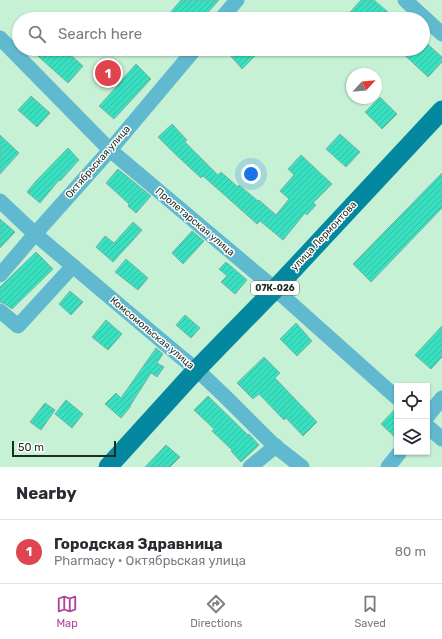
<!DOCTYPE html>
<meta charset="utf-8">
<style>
body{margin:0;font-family:Rubik,sans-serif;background:#f2f2f3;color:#2b2b33}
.controls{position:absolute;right:12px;bottom:12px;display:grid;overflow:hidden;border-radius:0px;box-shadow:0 1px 3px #0004}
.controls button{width:36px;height:36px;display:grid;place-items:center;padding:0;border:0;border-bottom:1px solid #e1e1e2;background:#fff;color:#2b2b33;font:20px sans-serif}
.compass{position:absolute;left:346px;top:68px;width:36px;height:36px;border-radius:50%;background:#fff;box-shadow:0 1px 3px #0004;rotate:64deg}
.scale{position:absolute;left:12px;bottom:10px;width:104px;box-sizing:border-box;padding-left:4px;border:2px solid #1c2c22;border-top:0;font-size:11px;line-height:14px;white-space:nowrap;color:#1c2c22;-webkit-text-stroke:3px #fff;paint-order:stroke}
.you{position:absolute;left:251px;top:174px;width:14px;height:14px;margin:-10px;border:3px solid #fff;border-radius:50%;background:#1a73e8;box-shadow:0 0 0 6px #1a73e833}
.badge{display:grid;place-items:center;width:26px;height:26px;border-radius:50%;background:#b1409b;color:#fff;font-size:13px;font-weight:700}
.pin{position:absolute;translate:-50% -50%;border:2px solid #fff;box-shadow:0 1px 4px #0006}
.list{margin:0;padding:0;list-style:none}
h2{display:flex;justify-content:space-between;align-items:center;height:52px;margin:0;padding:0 16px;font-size:17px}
h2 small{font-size:13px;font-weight:400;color:#7c7c81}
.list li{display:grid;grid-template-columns:26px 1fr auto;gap:12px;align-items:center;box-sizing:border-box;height:64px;padding:0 16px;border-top:1px solid #e1e1e2}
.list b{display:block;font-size:15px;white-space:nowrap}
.list p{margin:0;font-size:13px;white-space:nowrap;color:#7c7c81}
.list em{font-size:13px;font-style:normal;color:#7c7c81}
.icon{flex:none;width:22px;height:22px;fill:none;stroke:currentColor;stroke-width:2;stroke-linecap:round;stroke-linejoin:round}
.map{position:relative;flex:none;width:442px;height:467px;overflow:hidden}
.search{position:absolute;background:#fff;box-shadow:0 1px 3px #0004;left:12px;right:12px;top:12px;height:44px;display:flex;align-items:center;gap:10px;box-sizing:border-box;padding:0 14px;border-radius:22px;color:#7c7c81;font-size:15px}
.sheet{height:116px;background:#fff}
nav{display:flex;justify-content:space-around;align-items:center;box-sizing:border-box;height:56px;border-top:1px solid #e1e1e2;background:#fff;font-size:11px;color:#7c7c81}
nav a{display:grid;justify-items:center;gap:2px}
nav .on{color:#b1409b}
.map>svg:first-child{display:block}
.building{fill:url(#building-hatch);stroke:#7eb2a5}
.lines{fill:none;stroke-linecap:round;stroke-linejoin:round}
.minor{stroke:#61b9cf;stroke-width:15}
.major{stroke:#0388a0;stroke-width:19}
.labels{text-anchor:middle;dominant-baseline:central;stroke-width:3;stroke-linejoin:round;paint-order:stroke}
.shield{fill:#fff;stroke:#606b64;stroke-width:1}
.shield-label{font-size:9px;font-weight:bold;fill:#1c2c22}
.street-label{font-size:10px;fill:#1c2c22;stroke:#fff}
</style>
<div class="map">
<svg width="442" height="467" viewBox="0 0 442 467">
<defs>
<pattern id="building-hatch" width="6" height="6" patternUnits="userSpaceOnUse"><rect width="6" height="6" fill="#39e0c0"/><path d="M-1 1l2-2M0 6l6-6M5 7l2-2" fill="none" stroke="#32c0a5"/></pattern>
</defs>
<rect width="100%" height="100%" fill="#c6f1d5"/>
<g class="building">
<path d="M181 0H219L202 19H175L169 14Z"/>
<path d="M361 0H374L388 12 382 19H344Z"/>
<path d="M423 40 442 57V62L428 77 398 49H423Z"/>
<path d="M30 49H64L83 66 68 83Z"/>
<path d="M234 49H249L255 56 242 69 229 54Z"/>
<path d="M136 64 151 79 114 119 99 106 119 84H118Z"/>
<path d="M31 96 50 113 37 127 18 110Z"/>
<path d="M380 97 397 114 382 129 365 112Z"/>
<path d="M172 124 187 140 185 142 218 175 221 172 238 187 239 185 258 201 259 200 276 215 289 199 280 191 294 175 288 169 301 155 332 184 313 203 316 205 307 215 305 213 283 240 260 221 257 224 203 176 201 178 174 153 158 137Z"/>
<path d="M340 134 360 152 346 167 326 149Z"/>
<path d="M0 135 19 153 0 174Z"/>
<path d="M68 148 79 160 60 181 59 180 40 203 27 192 36 181Z"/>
<path d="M118 169 151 196 136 213 128 206 129 204 106 183Z"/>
<path d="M442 173V208L371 282 353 264Z"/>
<path d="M0 219 15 232 0 248Z"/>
<path d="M133 222 142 230 113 262 96 247 105 236 114 243Z"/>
<path d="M192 231 204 241 183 264 172 253Z"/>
<path d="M36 252 53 269 12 309 5 304 0 302V287Z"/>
<path d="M126 259 148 278 138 290 115 272Z"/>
<path d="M226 262 247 280 235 294 221 282 227 276 219 269Z"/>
<path d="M70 291 83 302 71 315 59 304Z"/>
<path d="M185 315 200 328 191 338 176 325Z"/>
<path d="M106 320 122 334 108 350 92 337Z"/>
<path d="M296 323 312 341 297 356 280 339Z"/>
<path d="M442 326V357L431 369 415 355Z"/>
<path d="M156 348 163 354 157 363 164 367 157 377 151 373 130 406H131L121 418 105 404 116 393 121 398Z"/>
<path d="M264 357 280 373 275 378 317 422 303 436 286 418 284 420 259 394 253 399 237 383Z"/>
<path d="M208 396 248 435 249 434 259 445 241 462 231 451 232 450 212 431 214 429 194 410Z"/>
<path d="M66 400 83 414 72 428 55 414Z"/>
<path d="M45 403 55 410 41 430 30 422Z"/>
<path d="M397 407V439L381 424Z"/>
<path d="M166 445 180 457 170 467H145Z"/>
</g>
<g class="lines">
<g class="minor">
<path d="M405 0 442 34"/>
<path d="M221 19 237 0"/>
<path d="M0 38 110 150 275 289 397 398"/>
<path d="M0 201 35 234 182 358C216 384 244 417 275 446 284 453 293 460 302 467"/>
<path d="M0 275 35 234 110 150 195 49"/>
<path d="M0 311 18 326 73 266"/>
<path d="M427 417 442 398"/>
<path d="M427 426 442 439"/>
<path d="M250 467 276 446"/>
<path d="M388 467 400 452"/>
</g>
<path class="major" d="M108 467 197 369 275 289 442 110"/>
</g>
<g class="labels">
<rect class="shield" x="251" y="281" width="48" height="14" rx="3"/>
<g class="shield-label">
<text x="275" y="288">07К-026</text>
</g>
<g class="street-label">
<text transform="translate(98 162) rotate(-49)">Октябрьская улица</text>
<text transform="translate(195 222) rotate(40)">Пролетарская улица</text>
<text transform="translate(324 236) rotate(-47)">улица Лермонтова</text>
<text transform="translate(152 333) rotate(40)">Комсомольская улица</text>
</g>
</g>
</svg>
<div class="controls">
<button><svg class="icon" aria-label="locate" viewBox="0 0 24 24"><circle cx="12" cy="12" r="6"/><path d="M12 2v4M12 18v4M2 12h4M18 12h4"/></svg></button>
<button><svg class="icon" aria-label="layers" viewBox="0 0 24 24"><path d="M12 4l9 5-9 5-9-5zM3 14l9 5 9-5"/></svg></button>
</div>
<svg class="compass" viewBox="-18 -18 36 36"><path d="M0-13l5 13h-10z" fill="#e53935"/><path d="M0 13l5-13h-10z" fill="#7c7c81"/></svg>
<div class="scale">50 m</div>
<div class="you"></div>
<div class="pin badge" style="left:108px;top:73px;background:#e0444e">1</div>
<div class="search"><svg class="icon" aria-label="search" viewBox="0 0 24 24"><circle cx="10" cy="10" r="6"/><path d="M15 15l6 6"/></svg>Search here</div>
</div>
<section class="sheet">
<h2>Nearby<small></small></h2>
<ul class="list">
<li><span class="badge" style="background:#e0444e">1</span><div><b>Городская Здравница</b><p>Pharmacy · Октябрьская улица</p></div><em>80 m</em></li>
</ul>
</section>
<nav>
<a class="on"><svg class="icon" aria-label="map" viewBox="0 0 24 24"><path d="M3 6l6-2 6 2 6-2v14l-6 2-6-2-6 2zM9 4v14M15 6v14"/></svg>Map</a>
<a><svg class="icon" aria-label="directions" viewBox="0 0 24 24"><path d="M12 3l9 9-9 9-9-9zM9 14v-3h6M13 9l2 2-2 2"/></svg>Directions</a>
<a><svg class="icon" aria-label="saved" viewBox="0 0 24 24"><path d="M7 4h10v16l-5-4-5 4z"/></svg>Saved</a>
</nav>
